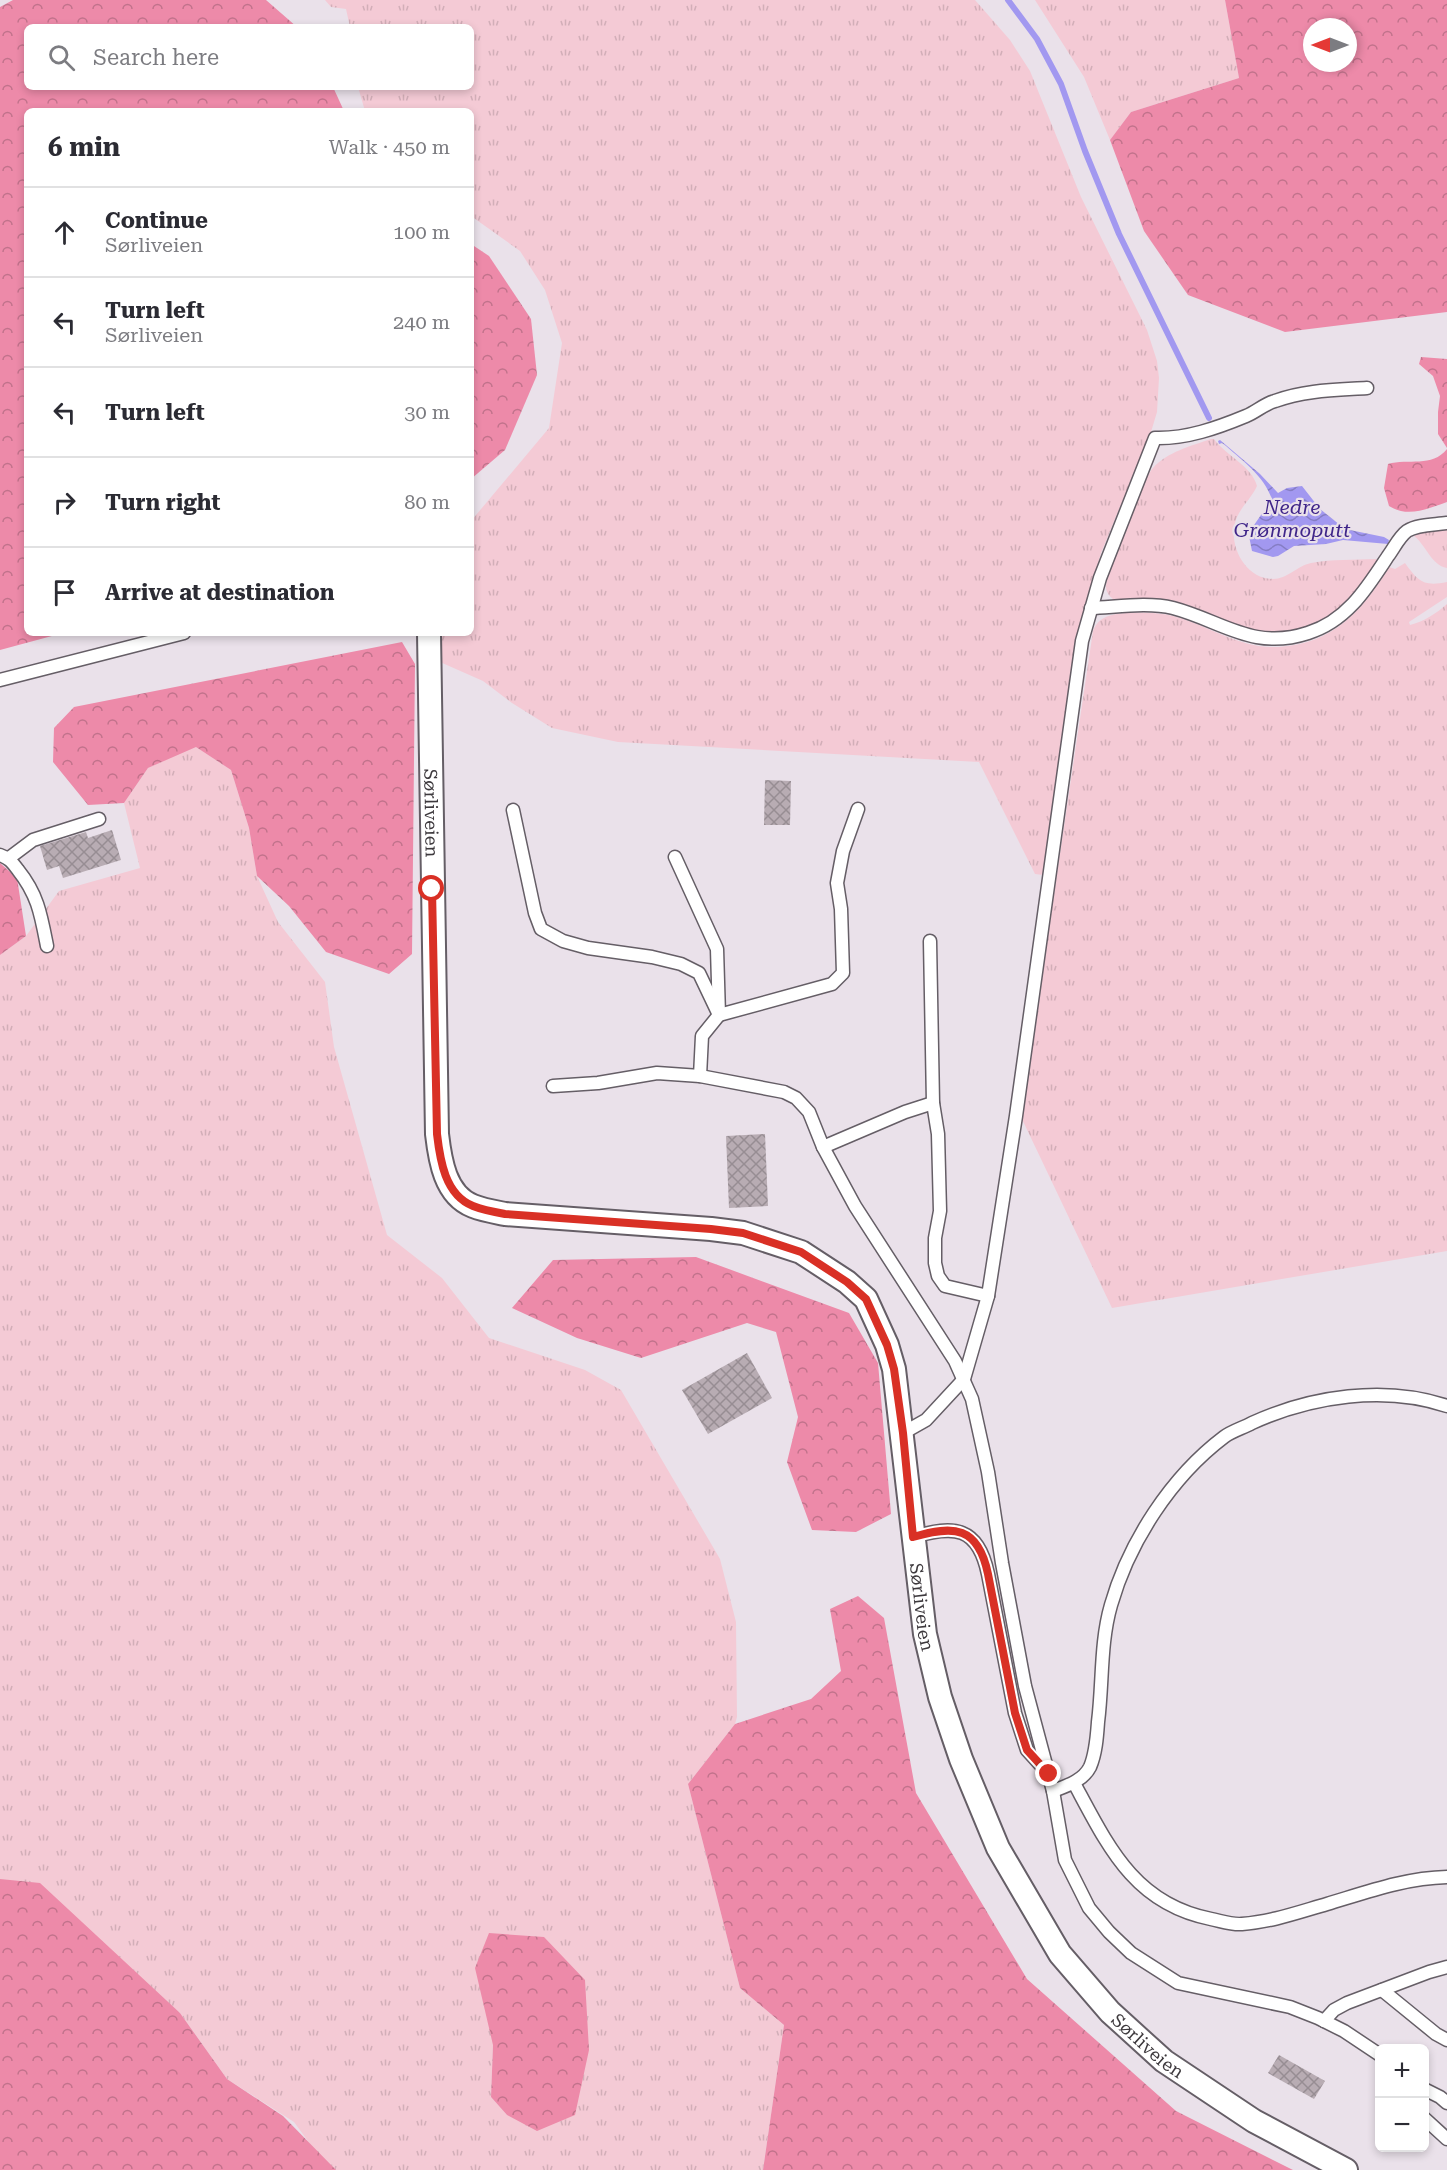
<!DOCTYPE html>
<meta charset="utf-8">
<style>
body{margin:0;font-family:"Roboto Serif",serif;background:#f7f7f7;color:#2b2b33}
.controls{position:absolute;right:18px;bottom:18px;display:grid;overflow:hidden;border-radius:9px;box-shadow:0 3px 9px #0003}
.controls button{width:54px;height:54px;display:grid;place-items:center;padding:0;border:0;border-bottom:2px solid #e1e1e2;background:#fff;color:#2b2b33;font:30px sans-serif}
.compass{position:absolute;left:1303px;top:18px;width:54px;height:54px;border-radius:50%;background:#fff;box-shadow:0 3px 9px #0003;rotate:270deg}
.stop{position:absolute;width:18px;height:18px;margin:-14px;border:4px solid #d93025;border-radius:50%;background:#fff}
.stop.end{background:#d93025;border-color:#fff;box-shadow:0 2px 6px #0008}
.list{margin:0;padding:0;list-style:none}
h2{display:flex;justify-content:space-between;align-items:center;height:78px;margin:0;padding:0 24px;font-size:26px}
h2 small{font-size:20px;font-weight:400;color:#7c7c81}
.list li{display:grid;grid-template-columns:39px 1fr auto;gap:18px;align-items:center;box-sizing:border-box;height:90px;padding:0 24px;border-top:2px solid #e1e1e2}
.list b{display:block;font-size:22px;white-space:nowrap}
.list p{margin:0;font-size:20px;white-space:nowrap;color:#7c7c81}
.list em{font-size:20px;font-style:normal;color:#7c7c81}
.icon{flex:none;width:33px;height:33px;fill:none;stroke:currentColor;stroke-width:2;stroke-linecap:round;stroke-linejoin:round}
.map{position:relative;flex:none;width:1447px;height:2170px;overflow:hidden}
.search{position:absolute;background:#fff;box-shadow:0 3px 9px #0003;left:24px;top:24px;width:450px;height:66px;display:flex;align-items:center;gap:15px;box-sizing:border-box;padding:0 21px;border-radius:9px;color:#7c7c81;font-size:22px}
.panel{position:absolute;background:#fff;box-shadow:0 3px 9px #0003;left:24px;top:108px;width:450px;height:528px;border-radius:9px}
.map>svg:first-child{display:block}
.grass{fill:url(#grass-tufts);fill-rule:evenodd}
.forest{fill:url(#forest-crowns);fill-rule:evenodd}
.water{fill:url(#water-waves)}
.lines{fill:none;stroke-linecap:round;stroke-linejoin:round}
.stream{stroke:#a298f0;stroke-width:6}
.building{fill:url(#building-cross-hatch)}
.service-casing{stroke:#655e66;stroke-width:15}
.minor-casing{stroke:#655e66;stroke-width:26}
.service{stroke:#fff;stroke-width:12}
.minor{stroke:#fff;stroke-width:22}
.route{stroke:#d93025;stroke-width:8}
.labels{text-anchor:middle;dominant-baseline:central;stroke-width:4.5;stroke-linejoin:round;paint-order:stroke}
.street-label{font-size:18px;fill:#3d393d;stroke:#eae1ea}
.water-label{font-size:20px;font-style:italic;fill:#3f2589;stroke:#eae1ea}
</style>
<div class="map">
<svg width="1447" height="2170" viewBox="0 0 1447 2170">
<defs>
<pattern id="grass-tufts" width="24" height="20" patternUnits="userSpaceOnUse" patternTransform="scale(1.5)"><rect width="24" height="20" fill="#f4cad5"/><path d="M3 7l-1-3M5 7V3M7 7l1-3M15 17l-1-3M17 17v-4M19 17l1-3" fill="none" stroke="#d2aeb8"/></pattern>
<pattern id="forest-crowns" width="20" height="18" patternUnits="userSpaceOnUse" patternTransform="scale(1.5)"><rect width="20" height="18" fill="#ed8aa9"/><path d="M2 6a3 3 0 1 1 6 0M12 15a3 3 0 1 1 6 0" fill="none" stroke="#c1728b"/></pattern>
<pattern id="water-waves" width="16" height="10" patternUnits="userSpaceOnUse" patternTransform="scale(1.5)"><rect width="16" height="10" fill="#a298f0"/><path d="M0 5q4-4 8 0t8 0" fill="none" stroke="#857dc4"/></pattern>
<pattern id="building-cross-hatch" width="8" height="8" patternUnits="userSpaceOnUse" patternTransform="scale(1.5)"><rect width="8" height="8" fill="#b8acb3"/><path d="M0 0l8 8M0 8l8-8" fill="none" stroke="#978d93"/></pattern>
</defs>
<rect width="100%" height="100%" fill="#eae1ea"/>
<g class="grass">
<path d="M325 0H975L1010 40 1030 71 1081 197 1147 330 1157 361 1159 378 1157 412 1151 432 1101 553 1076 639 1043 875 1035 874 979 762 618 742 552 728 512 703 483 681 440 662V633H471V521L549 428 562 343 545 290 520 251 471 216V111H365L358 87H471V27H350L346 9 331 7Z"/>
<path d="M1035 0H1225L1239 78 1131 112 1110 140 1084 77Z"/>
<path d="M1211 439H1214C1225 455 1252 466 1257 486 1252 497 1242 506 1237 517 1226 542 1244 579 1273 579 1287 579 1297 566 1311 563 1332 559 1354 560 1376 559L1378 561C1368 576 1358 597 1343 609 1278 659 1225 616 1159 602 1145 599 1128 600 1113 599 1109 596 1107 593 1106 588 1105 572 1142 480 1153 468 1167 452 1191 446 1211 439Z"/>
<path d="M1447 529V568C1431 565 1426 545 1414 536L1425 531Z"/>
<path d="M1405 563C1418 581 1423 587 1447 582V597L1409 622 1410 625C1423 622 1437 613 1447 604V1251L1112 1308 1021 1117 1093 631C1095 626 1098 621 1104 618 1118 610 1157 612 1173 616 1208 625 1240 649 1278 647 1333 644 1362 611 1389 567L1395 569Z"/>
<path d="M195 746 231 770 249 828 257 876 278 922 325 982 334 1047 387 1235 442 1278 489 1338 585 1370 621 1390 720 1559 736 1622 737 1717 735 1724 688 1784 740 1988 784 2025 763 2170H329L294 2122 227 2079 180 2013 0 1879V955L26 936 59 891 140 868 124 803 148 768ZM493 2045 507 2115 491 2097Z"/>
</g>
<g class="forest">
<path d="M13 0H266L297 27H27V87H333L344 111H27V633H63L0 650V7Z"/>
<path d="M1225 0H1447V312L1285 332 1188 295 1144 231 1110 140 1131 112 1239 78ZM1312 27H1348V63H1312Z"/>
<path d="M471 244 489 256 531 319 537 375 505 450 471 479Z"/>
<path d="M1421 357 1447 359V448L1438 434V412L1440 396 1433 376 1419 364Z"/>
<path d="M1447 449V502C1427 509 1408 518 1389 506L1384 488 1388 464C1408 458 1432 468 1447 449Z"/>
<path d="M402 642 415 664 412 954 389 974 326 952 289 906 257 876 249 828 231 770 196 747 148 768 124 803 88 805 53 762 54 728 74 707Z"/>
<path d="M0 863 17 878 26 936 0 955Z"/>
<path d="M696 1257 849 1313 878 1363 891 1514 856 1532 812 1530 787 1462 798 1417 776 1332 747 1323 641 1358 577 1338 512 1308 553 1260Z"/>
<path d="M858 1596 884 1618 916 1793 1027 1979 1176 2111 1293 2170H763L784 2025 740 1988 688 1784 735 1724 811 1699 841 1671 830 1609Z"/>
<path d="M0 1879 40 1883 180 2013 227 2079 283 2116 336 2170H0Z"/>
<path d="M489 1933 544 1937 585 1980 589 2050 575 2115 537 2131 507 2115 491 2097 493 2045 475 1968Z"/>
</g>
<path class="water" d="M1220 440 1260 474 1278 493 1287 488 1302 486 1320 509 1345 529 1384 537 1389 540 1388 544 1343 540 1326 544 1294 546 1278 556 1273 557 1252 551 1249 536 1252 528 1272 499C1263 475 1244 462 1226 446L1222 443 1219 444 1218 441Z"/>
<g class="lines">
<path class="stream" d="M1008 0 1037 39 1061 84 1085 151 1119 234 1209 418"/>
</g>
<g class="building">
<path d="M765 780 791 781 790 825H764Z"/>
<path d="M112 830 121 860 63 878 59 866 47 870 40 846 86 832 88 838Z"/>
<path d="M765 1134 768 1206 729 1208 726 1136Z"/>
<path d="M747 1353 772 1398 708 1434 682 1390Z"/>
<path d="M1279 2055 1325 2081 1314 2099 1268 2073Z"/>
</g>
<g class="lines">
<g class="service-casing">
<g id="service">
<path d="M1091 608C1117 607 1148 602 1173 608 1222 621 1253 651 1308 633 1347 621 1367 588 1388 556 1394 548 1399 537 1407 531 1418 524 1435 525 1447 523"/>
<path d="M0 680 184 633"/>
<path d="M513 810 535 913 541 929 563 941 588 948 652 957 681 964 699 973 719 1015 702 1036 700 1076"/>
<path d="M0 855C9 858 12 862 18 870 38 895 41 915 47 946"/>
<path d="M675 857 717 949 719 1015 832 984 843 973 841 909 837 883 843 851 858 809"/>
<path d="M9 858 33 840 99 819"/>
<path d="M930 941 933 1103 938 1134 940 1211 935 1238V1263L938 1276 945 1286 988 1296"/>
<path d="M553 1086 598 1083 657 1073 700 1076 784 1092 796 1098 809 1112 823 1147 855 1206 955 1361 972 1399 988 1472 1002 1563 1025 1686 1053 1791 1065 1860 1089 1908 1109 1932 1131 1953 1178 1983 1290 2007 1318 2018 1344 2031 1380 2055"/>
<path d="M823 1147 905 1112 933 1103"/>
<path d="M903 1433 926 1420 964 1379 988 1296 1016 1116 1082 641 1100 578 1155 438C1186 439 1217 428 1246 416 1256 412 1264 404 1275 401 1305 390 1336 390 1367 388"/>
<path d="M913 1537C954 1525 978 1526 988 1574L1015 1713 1027 1750 1046 1771"/>
<path d="M1074 1783C1108 1846 1134 1904 1211 1919 1221 1921 1232 1925 1242 1924 1271 1922 1299 1912 1327 1904 1367 1892 1405 1878 1447 1877"/>
<path d="M1053 1791C1066 1786 1083 1781 1090 1767 1096 1753 1097 1736 1098 1722 1103 1683 1100 1643 1111 1605 1129 1542 1171 1477 1224 1437 1232 1431 1243 1428 1252 1423 1311 1396 1385 1385 1447 1406"/>
<path d="M1382 1990 1436 2034 1447 2040"/>
<path d="M1324 2021 1334 2010 1347 2003 1429 1972 1447 1967"/>
<path d="M1424 2089 1440 2097 1447 2103"/>
<path d="M1424 2118 1447 2139"/>
</g>
</g>
<g class="minor-casing">
<g id="minor">
<path id="s1" d="M429 633 437 1134C440 1160 445 1195 473 1206 483 1210 495 1212 505 1214L711 1229 743 1233 801 1252 847 1282 866 1299 887 1345 894 1369 925 1634 940 1697 961 1759 998 1848 1060 1954 1110 2012 1164 2061 1254 2121 1346 2170"/>
</g>
</g>
<use href="#service" class="service"/>
<use href="#minor" class="minor"/>
</g>
<g class="lines">
<path class="route" d="M432 889 437 1134C440 1160 445 1195 473 1206 483 1210 494 1212 505 1214L711 1229 743 1233 801 1252 847 1282 866 1299 887 1345 894 1369 903 1433 913 1537C954 1525 978 1526 988 1574L1015 1713 1027 1750 1049 1774"/>
</g>
<g class="labels">
<g class="street-label">
<text stroke="none"><textPath href="#s1" startOffset="180">Sørliveien</textPath></text>
<text stroke="none"><textPath href="#s1" startOffset="1314">Sørliveien</textPath></text>
<text stroke="none"><textPath href="#s1" startOffset="1818">Sørliveien</textPath></text>
</g>
<g class="water-label">
<text x="1292" y="507">Nedre<tspan x="1292" dy="23">Grønmoputt</tspan></text>
</g>
</g>
</svg>
<div class="controls">
<button>+</button>
<button>−</button>
</div>
<svg class="compass" viewBox="-18 -18 36 36"><path d="M0-13l5 13h-10z" fill="#e53935"/><path d="M0 13l5-13h-10z" fill="#7c7c81"/></svg>
<div class="stop" style="left:432px;top:889px"></div>
<div class="stop end" style="left:1049px;top:1774px"></div>
<div class="search"><svg class="icon" aria-label="search" viewBox="0 0 24 24"><circle cx="10" cy="10" r="6"/><path d="M15 15l6 6"/></svg>Search here</div>
<section class="panel">
<h2>6 min<small>Walk · 450 m</small></h2>
<ul class="list">
<li><svg class="icon" aria-label="ahead" viewBox="0 0 24 24"><path d="M12 20V5M6 11l6-6 6 6"/></svg><div><b>Continue</b><p>Sørliveien</p></div><em>100 m</em></li>
<li><svg class="icon" aria-label="left" viewBox="0 0 24 24"><path d="M17 20v-9H6M10 6l-5 5 5 5"/></svg><div><b>Turn left</b><p>Sørliveien</p></div><em>240 m</em></li>
<li><svg class="icon" aria-label="left" viewBox="0 0 24 24"><path d="M17 20v-9H6M10 6l-5 5 5 5"/></svg><div><b>Turn left</b></div><em>30 m</em></li>
<li><svg class="icon" aria-label="right" viewBox="0 0 24 24"><path d="M7 20v-9h11M14 6l5 5-5 5"/></svg><div><b>Turn right</b></div><em>80 m</em></li>
<li><svg class="icon" aria-label="arrive" viewBox="0 0 24 24"><path d="M6 21V4h12l-3 4 3 4H6"/></svg><div><b>Arrive at destination</b></div></li>
</ul>
</section>
</div>
